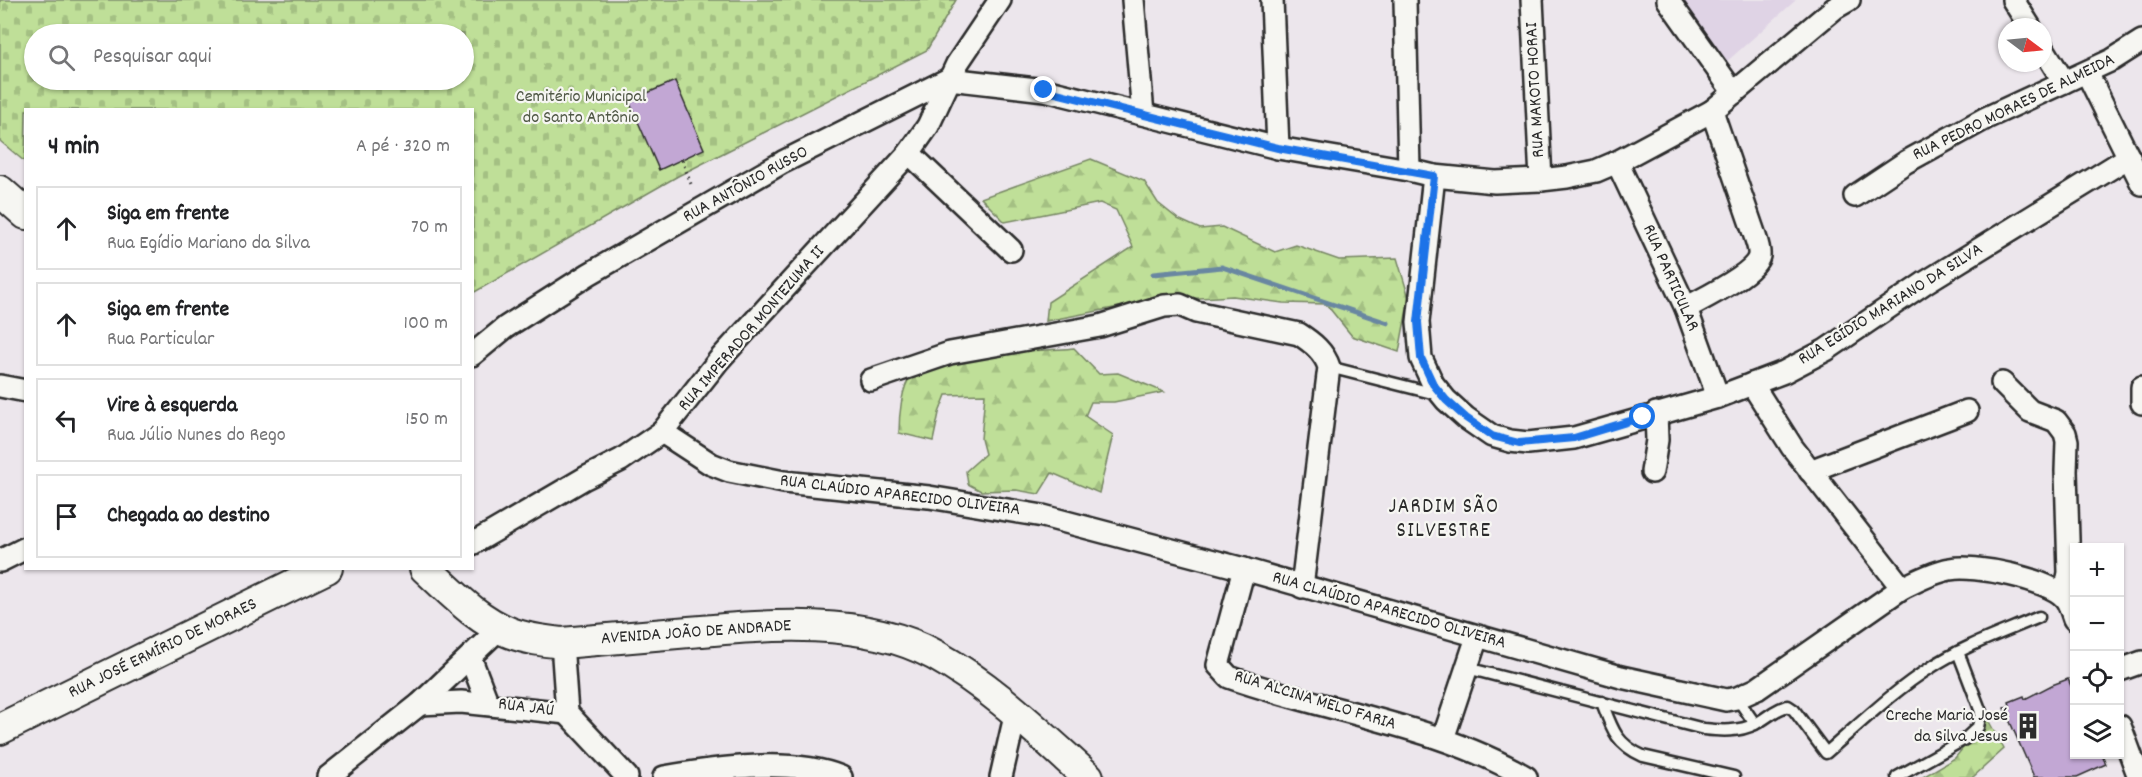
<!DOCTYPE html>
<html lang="pt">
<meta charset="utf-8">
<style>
body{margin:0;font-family:Dekko,sans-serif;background:#f2f2f2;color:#202124}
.controls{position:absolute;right:18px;bottom:18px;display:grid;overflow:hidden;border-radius:0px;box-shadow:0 2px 4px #0004}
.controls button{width:54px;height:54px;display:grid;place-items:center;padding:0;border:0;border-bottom:2px solid #e0e0e0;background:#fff;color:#202124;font:30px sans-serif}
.compass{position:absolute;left:1998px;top:18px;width:54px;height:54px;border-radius:50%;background:#fff;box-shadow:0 2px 4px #0004;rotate:106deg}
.stop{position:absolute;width:18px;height:18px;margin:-14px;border:4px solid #1a73e8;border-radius:50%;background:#fff}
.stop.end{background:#1a73e8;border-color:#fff;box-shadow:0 2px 6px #0008}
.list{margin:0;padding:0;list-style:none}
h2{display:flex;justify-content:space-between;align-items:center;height:78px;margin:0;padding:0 24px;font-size:26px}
h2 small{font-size:20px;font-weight:400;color:#757577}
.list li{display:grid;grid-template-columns:39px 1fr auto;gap:18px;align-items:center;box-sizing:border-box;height:84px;margin:0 12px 12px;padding:0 12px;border:2px solid #e0e0e0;border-radius:0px}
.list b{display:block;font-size:22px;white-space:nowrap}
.list p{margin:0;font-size:20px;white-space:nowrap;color:#757577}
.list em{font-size:20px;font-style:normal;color:#757577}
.icon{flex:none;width:33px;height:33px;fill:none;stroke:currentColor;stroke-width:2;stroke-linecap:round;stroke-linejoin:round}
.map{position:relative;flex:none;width:2142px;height:777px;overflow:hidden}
.search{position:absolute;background:#fff;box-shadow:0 2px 4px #0004;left:24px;top:24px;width:450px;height:66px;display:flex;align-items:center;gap:15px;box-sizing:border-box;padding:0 21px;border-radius:33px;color:#757577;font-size:22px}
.panel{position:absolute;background:#fff;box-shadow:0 2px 4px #0004;left:24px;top:108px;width:450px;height:462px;border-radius:0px}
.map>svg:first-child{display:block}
.built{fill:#dfd3e5}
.forest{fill:url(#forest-firs);stroke:#758562;stroke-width:1.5}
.cemetery{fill:url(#cemetery-stones);stroke:#758562;stroke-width:1.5;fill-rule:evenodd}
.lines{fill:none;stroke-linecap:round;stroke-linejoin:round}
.stream{stroke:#6987a1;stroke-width:5}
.building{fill:#c2a7d4;stroke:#2b2b2b;stroke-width:1.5}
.lane-casing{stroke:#2b2b2b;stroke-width:15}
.street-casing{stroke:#2b2b2b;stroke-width:26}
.secondary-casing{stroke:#2b2b2b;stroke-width:34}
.path{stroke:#2b2b2b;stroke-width:3;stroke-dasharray:1.5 4.5;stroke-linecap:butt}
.lane{stroke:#f6f6f2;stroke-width:10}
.street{stroke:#f6f6f2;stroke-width:21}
.secondary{stroke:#f6f6f2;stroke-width:30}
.route{stroke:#1a73e8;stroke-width:8}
.labels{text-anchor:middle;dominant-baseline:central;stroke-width:4.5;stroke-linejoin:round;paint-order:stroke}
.street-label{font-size:18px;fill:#2b2b2b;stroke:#f6f6f2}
.park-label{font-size:18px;fill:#505846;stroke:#f6f6f2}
.poi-label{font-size:18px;fill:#2b2b2b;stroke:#f6f6f2;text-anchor:end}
.quarter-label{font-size:21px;letter-spacing:1.5px;fill:#2b2b2b;stroke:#f6f6f2}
</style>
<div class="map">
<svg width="2142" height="777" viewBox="0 0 2142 777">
<defs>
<pattern id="forest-firs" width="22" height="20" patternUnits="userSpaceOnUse" patternTransform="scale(1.5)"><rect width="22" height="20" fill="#bfdf98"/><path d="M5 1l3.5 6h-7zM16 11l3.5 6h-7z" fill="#a4c083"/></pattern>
<pattern id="cemetery-stones" width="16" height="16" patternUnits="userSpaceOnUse" patternTransform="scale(1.5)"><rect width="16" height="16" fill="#bfdf98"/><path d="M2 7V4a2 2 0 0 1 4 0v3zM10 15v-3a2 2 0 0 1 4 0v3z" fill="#a4c083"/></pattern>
</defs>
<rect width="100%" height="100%" fill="#ece6ec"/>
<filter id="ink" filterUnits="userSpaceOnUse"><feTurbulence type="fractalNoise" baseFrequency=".0167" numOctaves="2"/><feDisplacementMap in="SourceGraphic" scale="12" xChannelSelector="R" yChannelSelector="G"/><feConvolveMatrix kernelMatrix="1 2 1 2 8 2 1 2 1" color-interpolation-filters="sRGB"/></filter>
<g filter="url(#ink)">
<path class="built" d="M1679 0H1796L1724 64Z"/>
<g class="forest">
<path d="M1091 159 1144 181 1158 203 1178 219 1200 229 1222 227 1275 252 1296 245 1339 260 1397 258 1409 298 1399 352 1352 336 1326 304 1283 303 1233 296 1150 301 1046 321 1048 302 1133 247 1116 210 1100 203 1005 222 981 198Z"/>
<path d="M1074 348 1099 374 1118 373 1164 392 1114 402H1091L1085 416 1113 435 1099 493 1052 473 1039 494 1016 490 981 491 968 484 966 471 985 454 981 439 985 394 946 395 939 413 933 441 899 433C899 418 901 386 912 375 939 347 1036 353 1074 348Z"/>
<path d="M1987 718 2004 749 1973 777H1923L1955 758Z"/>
</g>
<path class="cemetery" d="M0 0H956L927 50 678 176 473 293 472 110H26L25 162 0 141ZM34 34H464V80H34Z"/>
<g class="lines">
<path class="stream" d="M1153 274 1222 267 1388 323"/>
</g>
<g class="building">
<path d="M675 81 704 149 659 170 629 101Z"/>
<path d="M2068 679 2074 693V754H2102L2106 764 2077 777H2034L2004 708 2010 705 2009 702 2024 696 2025 699 2052 685Z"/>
</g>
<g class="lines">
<g class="lane-casing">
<g id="lane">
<path d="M1329 367 1440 395"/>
<path d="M1467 668 1704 729C1721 731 1739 732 1755 724 1766 719 1776 708 1788 706L1794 710 1826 753C1860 724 1892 692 1930 668 1963 646 2002 633 2039 617"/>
<path d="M1737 698 1755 724"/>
<path d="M1602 702C1612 729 1616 744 1643 756L1734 777"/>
<path d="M1897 777 1965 739 1978 727 1981 712 1958 652"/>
</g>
</g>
<g class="street-casing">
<g id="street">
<path d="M1133 0 1143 114"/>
<path d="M1272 0 1278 148"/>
<path d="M1405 0 1409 170"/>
<path d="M1532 0 1541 180"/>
<path d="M1668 0 1734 93"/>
<path d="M2013 0 2030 27"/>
<path d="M2043 48 2064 82"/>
<path d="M2087 73 2142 184"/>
<path d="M949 79 1045 90 1278 148 1409 170 1434 176 1495 182 1541 180 1567 177 1596 171 1617 162 1712 111 1835 8 1849 0"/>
<path d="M909 153 1011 250"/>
<path d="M1617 162 1686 308 1718 397"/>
<path d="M1434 176 1418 322 1421 358 1433 384 1446 400 1466 418 1492 436 1510 441 1528 443 1574 438 1718 397 1784 372 1826 350 1926 282 2129 157"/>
<path d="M1855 196 1906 162 1986 118 2112 60 2142 41"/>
<path d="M1686 308C1702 299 1755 274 1759 256 1760 248 1756 240 1754 233L1712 111"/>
<path d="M472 355 506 327 589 274 783 162 949 79"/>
<path d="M871 380 950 353 1100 326 1164 306 1180 305 1196 312 1299 334C1313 343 1324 352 1329 367L1302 587"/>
<path d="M2002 383 2030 411 2056 421 2065 433 2067 441 2066 471 2069 573 2064 597"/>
<path d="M1752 384 1792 447 1902 588"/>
<path d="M0 386 26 391"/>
<path d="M2142 387V403"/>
<path d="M662 432 711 464 729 471 784 482 929 497 1043 516 1240 568 1621 677 1726 700 1737 698 1757 689 1902 588C1917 581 1933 572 1950 569 1973 564 2049 579 2065 598 2069 603 2072 613 2074 619"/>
<path d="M1810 471 1967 411"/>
<path d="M1652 472 1657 440 1656 413"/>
<path d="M472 544 585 478 621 460 662 432 719 360 909 153 928 126 957 64 1000 0"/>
<path d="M0 561 26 548"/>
<path d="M1244 569 1218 665 1229 677C1327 712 1435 724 1526 777"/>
<path d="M562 643 567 713"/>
<path d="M470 657 488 704"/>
<path d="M2120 670 2142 662"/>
<path d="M420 704 461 702 567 713"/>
<path d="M567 713 627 777"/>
<path d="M2120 726 2139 777"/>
<path d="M1443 739 1477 637"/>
<path d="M328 777 420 704 500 628"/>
<path d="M664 777C715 768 792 757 841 777"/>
<path d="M1001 777 1016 712"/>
</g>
</g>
<g class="secondary-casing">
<g id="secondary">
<path d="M0 191 26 214"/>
<path d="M425 568C451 592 478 621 511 633 527 639 545 641 562 643 604 639 647 636 689 632 766 625 865 616 935 655 993 687 1040 734 1088 777"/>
<path d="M0 729 327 568"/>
</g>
</g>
<path class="path" d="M682 160 691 184"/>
<use href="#lane" class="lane"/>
<use href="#street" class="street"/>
<use href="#secondary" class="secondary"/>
</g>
</g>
<g class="lines" filter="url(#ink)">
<path class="route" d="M1044 90 1278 148 1434 176 1418 322 1421 358 1433 384 1446 400 1466 418 1492 436 1519 443 1574 438 1643 417"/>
</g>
<defs>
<g id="building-bare" transform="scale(2.07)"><path d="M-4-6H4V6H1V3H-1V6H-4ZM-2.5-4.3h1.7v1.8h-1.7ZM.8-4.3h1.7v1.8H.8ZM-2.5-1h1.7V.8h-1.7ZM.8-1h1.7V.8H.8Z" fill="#2b2b2b" stroke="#f6f6f2" stroke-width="2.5" paint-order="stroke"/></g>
</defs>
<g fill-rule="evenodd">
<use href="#building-bare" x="2028" y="726"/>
</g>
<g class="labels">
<g class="street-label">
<text transform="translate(1536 90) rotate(-93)">RUA MAKOTO HORAI</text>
<text transform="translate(2014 108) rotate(-26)">RUA PEDRO MORAES DE ALMEIDA</text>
<text transform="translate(746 185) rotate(-29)">RUA ANTÔNIO RUSSO</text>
<text transform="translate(1670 278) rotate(66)">RUA PARTICULAR</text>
<text transform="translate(1891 305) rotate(-32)">RUA EGÍDIO MARIANO DA SILVA</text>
<text transform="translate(752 329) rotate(-49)">RUA IMPERADOR MONTEZUMA II</text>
<text transform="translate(900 496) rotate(7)">RUA CLAÚDIO APARECIDO OLIVEIRA</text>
<text transform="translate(1389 611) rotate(16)">RUA CLAÚDIO APARECIDO OLIVEIRA</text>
<text transform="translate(696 633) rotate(-4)">AVENIDA JOÃO DE ANDRADE</text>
<text transform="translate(163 649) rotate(-26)">RUA JOSÉ ERMÍRIO DE MORAES</text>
<text transform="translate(1315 701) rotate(17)">RUA ALCINA MELO FARIA</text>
<text transform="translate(526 708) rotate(7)">RUA JAÚ</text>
</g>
<g class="park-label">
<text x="581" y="97">Cemitério Municipal<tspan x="581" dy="21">do Santo Antônio</tspan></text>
</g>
<g class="poi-label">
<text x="2008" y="716">Creche Maria José<tspan x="2008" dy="21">da Silva Jesus</tspan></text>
</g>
<g class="quarter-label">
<text x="1444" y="508">JARDIM SÃO<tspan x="1444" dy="24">SILVESTRE</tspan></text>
</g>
</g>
</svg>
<div class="controls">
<button>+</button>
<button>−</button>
<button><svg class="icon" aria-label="locate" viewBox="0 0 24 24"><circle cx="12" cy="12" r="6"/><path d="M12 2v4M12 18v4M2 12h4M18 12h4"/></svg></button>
<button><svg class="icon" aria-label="layers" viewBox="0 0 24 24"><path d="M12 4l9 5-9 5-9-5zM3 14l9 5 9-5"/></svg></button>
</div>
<svg class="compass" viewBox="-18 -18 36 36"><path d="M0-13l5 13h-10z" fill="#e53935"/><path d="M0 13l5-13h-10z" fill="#757577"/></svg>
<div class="stop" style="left:1643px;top:417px"></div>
<div class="stop end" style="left:1044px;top:90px"></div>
<div class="search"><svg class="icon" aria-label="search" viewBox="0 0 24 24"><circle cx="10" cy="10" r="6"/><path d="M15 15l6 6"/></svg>Pesquisar aqui</div>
<section class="panel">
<h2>4 min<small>A pé · 320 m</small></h2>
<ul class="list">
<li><svg class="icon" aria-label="ahead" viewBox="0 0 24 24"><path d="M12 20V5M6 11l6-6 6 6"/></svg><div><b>Siga em frente</b><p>Rua Egídio Mariano da Silva</p></div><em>70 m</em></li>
<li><svg class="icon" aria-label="ahead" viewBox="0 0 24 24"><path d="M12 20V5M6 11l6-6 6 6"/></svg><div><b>Siga em frente</b><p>Rua Particular</p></div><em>100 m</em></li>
<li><svg class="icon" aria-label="left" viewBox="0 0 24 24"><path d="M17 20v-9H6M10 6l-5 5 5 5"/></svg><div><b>Vire à esquerda</b><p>Rua Júlio Nunes do Rego</p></div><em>150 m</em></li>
<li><svg class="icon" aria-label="arrive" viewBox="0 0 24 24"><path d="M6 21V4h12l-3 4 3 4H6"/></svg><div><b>Chegada ao destino</b></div></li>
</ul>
</section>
</div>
